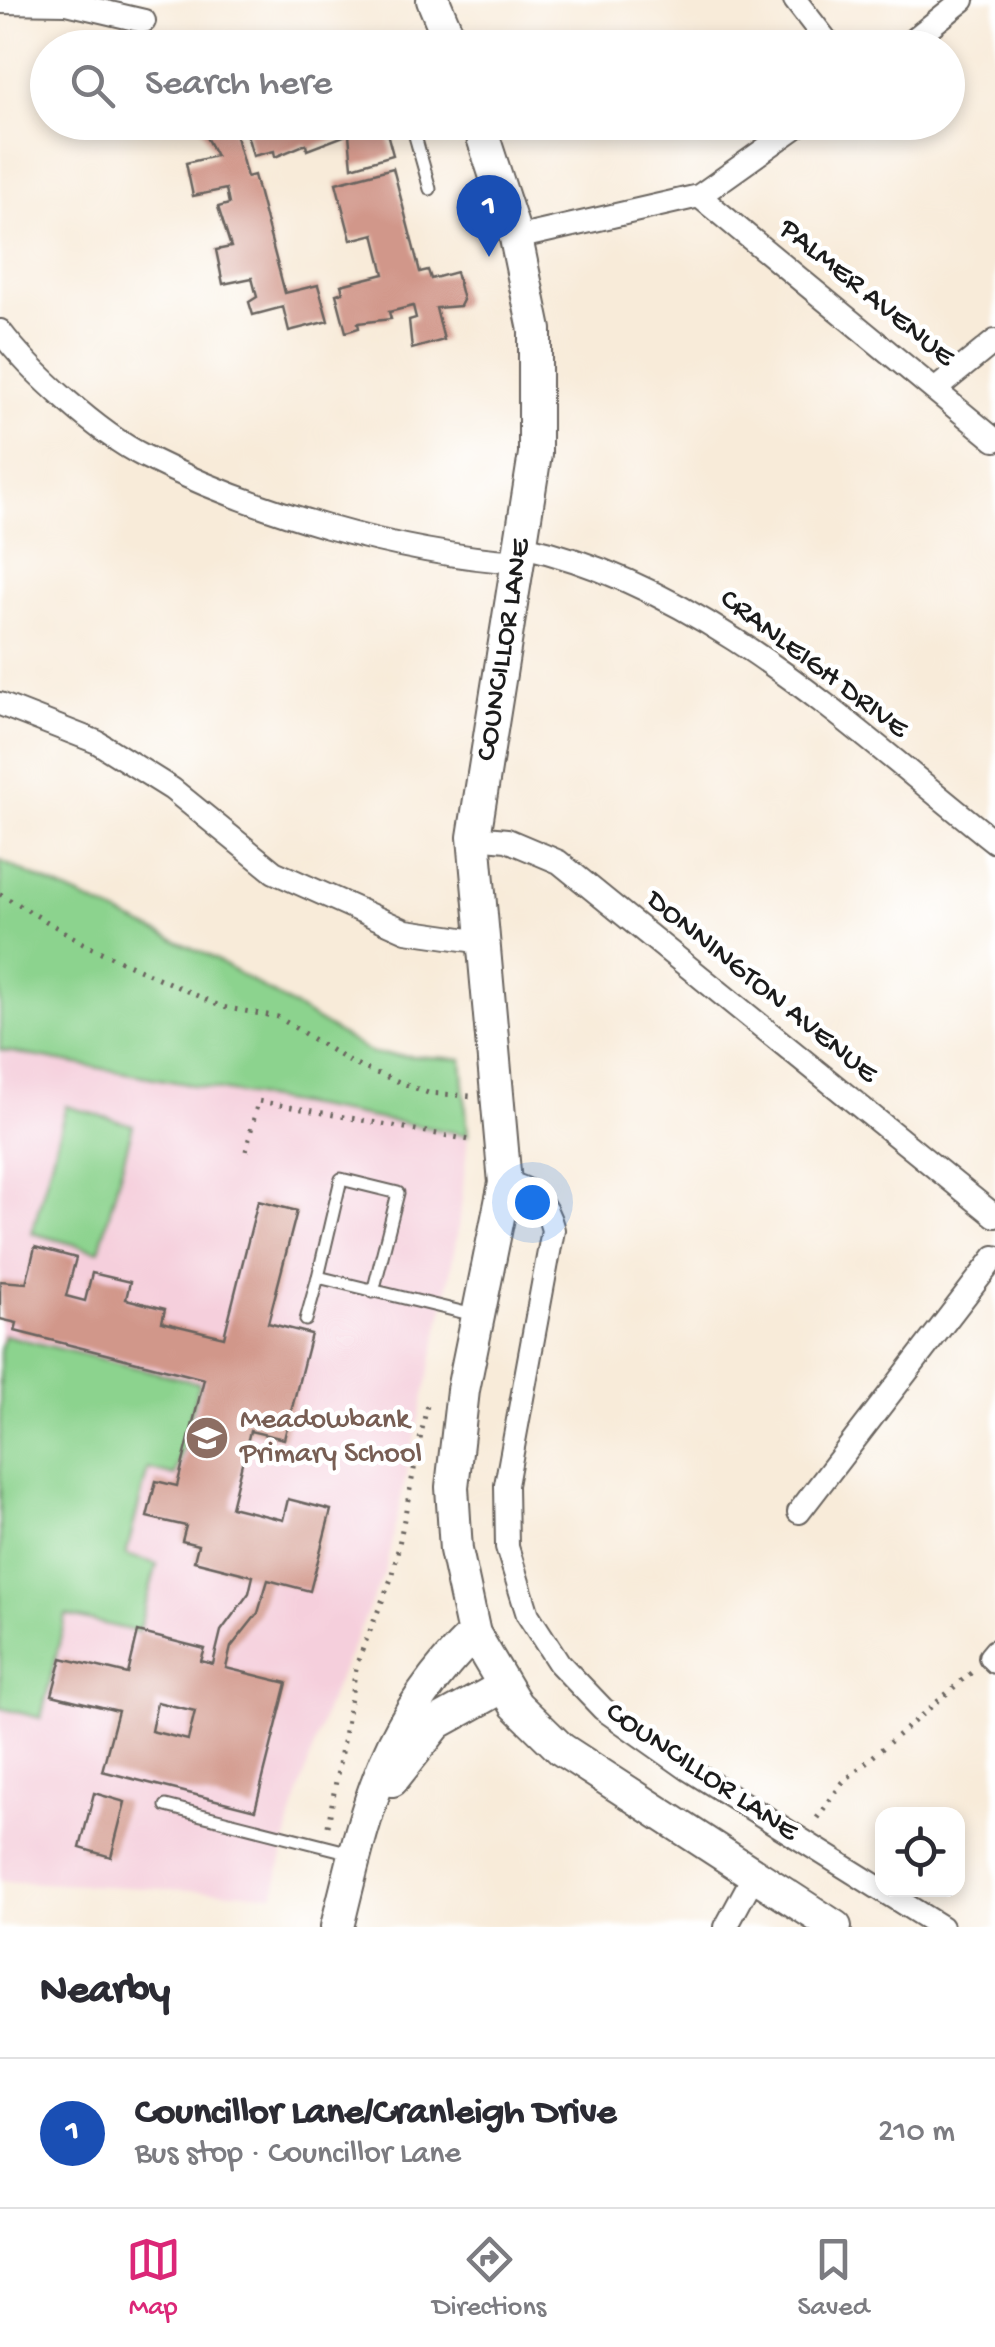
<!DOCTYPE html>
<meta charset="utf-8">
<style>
body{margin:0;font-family:"Gochi Hand",sans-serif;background:#f2f2f3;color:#2b2b33}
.controls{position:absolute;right:30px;bottom:30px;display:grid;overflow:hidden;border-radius:20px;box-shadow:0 5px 15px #0003}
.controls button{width:90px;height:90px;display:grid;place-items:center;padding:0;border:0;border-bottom:2px solid #e1e1e2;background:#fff;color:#2b2b33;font:50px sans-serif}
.you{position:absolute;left:532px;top:1202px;width:35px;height:35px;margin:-25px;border:8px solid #fff;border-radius:50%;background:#1a73e8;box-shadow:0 0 0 15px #1a73e833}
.badge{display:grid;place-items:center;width:65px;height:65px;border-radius:50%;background:#db2777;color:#fff;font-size:32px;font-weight:700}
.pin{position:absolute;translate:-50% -82px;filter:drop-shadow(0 2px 5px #0008)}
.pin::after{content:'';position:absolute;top:52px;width:35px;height:30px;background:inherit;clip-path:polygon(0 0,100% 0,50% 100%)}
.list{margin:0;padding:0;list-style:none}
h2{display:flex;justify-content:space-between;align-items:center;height:130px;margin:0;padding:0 40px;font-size:42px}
h2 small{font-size:32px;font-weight:400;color:#7c7c81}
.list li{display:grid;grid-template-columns:65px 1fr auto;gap:30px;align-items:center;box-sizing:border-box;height:150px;padding:0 40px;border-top:2px solid #e1e1e2}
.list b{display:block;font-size:38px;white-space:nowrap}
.list p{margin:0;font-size:32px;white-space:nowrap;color:#7c7c81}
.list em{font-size:32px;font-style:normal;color:#7c7c81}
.icon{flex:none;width:55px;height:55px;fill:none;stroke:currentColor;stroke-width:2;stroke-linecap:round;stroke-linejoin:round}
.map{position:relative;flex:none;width:995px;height:1927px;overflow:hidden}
.search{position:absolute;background:#fff;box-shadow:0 5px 15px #0003;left:30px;right:30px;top:30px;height:110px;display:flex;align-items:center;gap:25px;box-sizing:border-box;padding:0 35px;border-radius:55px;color:#7c7c81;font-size:38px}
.sheet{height:280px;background:#fff}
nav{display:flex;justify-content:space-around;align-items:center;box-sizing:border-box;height:140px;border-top:2px solid #e1e1e2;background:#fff;font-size:28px;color:#7c7c81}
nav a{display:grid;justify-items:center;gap:5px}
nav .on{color:#db2777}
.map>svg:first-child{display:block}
.built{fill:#f5cfdc}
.green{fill:#8cd38e;stroke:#547855;stroke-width:2.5}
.building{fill:#d1978a;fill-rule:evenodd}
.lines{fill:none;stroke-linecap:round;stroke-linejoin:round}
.lane-casing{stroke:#69645e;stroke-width:15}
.street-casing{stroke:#69645e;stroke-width:26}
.secondary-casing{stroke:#69645e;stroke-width:36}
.path{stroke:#69645e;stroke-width:5;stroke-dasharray:2.5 8;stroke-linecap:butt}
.lane{stroke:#fff;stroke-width:11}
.street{stroke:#fff;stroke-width:22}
.secondary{stroke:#fff;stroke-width:32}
.labels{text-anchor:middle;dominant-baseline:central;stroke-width:9;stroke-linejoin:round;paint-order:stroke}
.street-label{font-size:30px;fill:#1c1c1c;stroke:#fff}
.education-label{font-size:30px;fill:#785e54;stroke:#fff;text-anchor:start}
</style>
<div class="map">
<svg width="995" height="1927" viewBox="0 0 995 1927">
<rect width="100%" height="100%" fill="#fff"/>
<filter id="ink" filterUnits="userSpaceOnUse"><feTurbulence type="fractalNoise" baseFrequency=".01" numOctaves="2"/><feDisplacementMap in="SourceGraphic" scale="20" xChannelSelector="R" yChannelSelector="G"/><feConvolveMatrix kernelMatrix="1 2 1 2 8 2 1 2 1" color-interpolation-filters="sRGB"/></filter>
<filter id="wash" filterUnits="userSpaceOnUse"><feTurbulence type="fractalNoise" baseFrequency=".0048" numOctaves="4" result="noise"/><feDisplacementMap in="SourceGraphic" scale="40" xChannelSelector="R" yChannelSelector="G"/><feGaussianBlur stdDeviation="2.25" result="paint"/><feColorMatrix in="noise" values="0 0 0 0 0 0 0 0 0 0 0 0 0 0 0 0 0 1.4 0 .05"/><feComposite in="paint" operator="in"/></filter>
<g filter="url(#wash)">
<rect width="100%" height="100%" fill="#f8ebd9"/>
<path class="built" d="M0 1050 468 1135 460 1218 444 1306 385 1571 327 1705 292 1816 274 1894 0 1881Z"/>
<g class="green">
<path d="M0 861 210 956 373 1054 462 1059 468 1135 0 1050Z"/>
<path d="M66 1106 133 1125 99 1251 32 1233Z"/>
<path d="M4 1335 199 1383 175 1476 148 1469 126 1555 157 1564 138 1632 66 1615 41 1718 0 1708V1352Z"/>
</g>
<g id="blocks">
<g class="building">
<path d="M198 122H232L247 177 254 175 285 293 318 285 328 321 289 331 283 307 253 315 249 302 257 297 252 278 223 284 216 250 231 247 218 207 229 204 226 189 193 196 186 163 216 156Z"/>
<path d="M251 122H384L393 155 352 167 349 134 307 150 306 144 275 157 274 151 253 156 245 127Z"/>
<path d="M393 168 420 272 428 270 431 279 456 272 463 300 460 306 436 308 444 340 412 349 409 320 416 318 413 306 389 312 391 319 358 323 359 328 346 332 336 294 343 292 341 285 384 274 374 234 351 240 336 183Z"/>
<path d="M258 1201 297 1211 268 1323 311 1334 284 1439 250 1431 231 1507 283 1520 288 1499 331 1510 310 1591 268 1580 258 1613 231 1647 226 1668 287 1683 255 1810 102 1771 118 1711 52 1695 62 1658 128 1674 138 1632 205 1649 201 1661 213 1664 221 1631 249 1593 253 1576 194 1561 198 1545 182 1541 186 1526 147 1517 156 1481 177 1486 204 1379 15 1331 17 1323 0 1319V1281L26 1283 35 1247 76 1258 66 1296 85 1301 92 1273 130 1282 126 1299 165 1309 162 1322 224 1337ZM157 1702 195 1711 188 1740 151 1731Z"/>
<path d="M94 1793 125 1802 111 1857 80 1848Z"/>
</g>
</g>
</g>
<g filter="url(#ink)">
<use href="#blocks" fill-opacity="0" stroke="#69645e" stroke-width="2.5"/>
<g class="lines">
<g class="lane-casing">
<g id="lane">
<path d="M411 122 430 189"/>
<path d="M318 1277 341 1179 398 1193 373 1292"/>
<path d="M306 1320 318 1277 474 1315"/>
<path d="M166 1806 351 1853"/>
</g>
</g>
<g class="street-casing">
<g id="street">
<path d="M795 0 832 48"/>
<path d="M0 2 67 3 144 21"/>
<path d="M903 48 963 0"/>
<path d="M699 196 995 440"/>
<path d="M516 238 699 196 803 122"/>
<path d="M0 331C31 372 98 433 144 456 253 511 397 554 519 562"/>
<path d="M936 389 995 341"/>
<path d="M523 546C709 588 850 727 995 842"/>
<path d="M0 704 97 742 172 789 274 872 406 931 483 942"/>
<path d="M474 837 507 840 559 862 995 1216"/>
<path d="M505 1183C533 1187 546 1203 553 1230L506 1485 507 1547 528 1615 559 1663 603 1709 688 1769 941 1927"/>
<path d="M799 1512 995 1257"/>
<path d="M995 1651 990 1657 995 1662"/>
<path d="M726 1927 753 1877"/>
</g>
</g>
<g class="secondary-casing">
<g id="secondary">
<path d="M433 0 453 48"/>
<path d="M478 122 516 238 535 330V454L474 837 505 1183 463 1390 452 1487 456 1550 474 1634 516 1705 561 1749 835 1927"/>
<path d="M392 1780 437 1723 504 1686"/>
<path d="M337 1927C366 1809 384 1721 474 1634"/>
</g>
</g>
<g class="path">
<path d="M0 894 90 947 222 1007 278 1017 353 1064 428 1093 470 1096"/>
<path d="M246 1151 258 1101 470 1140"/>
<path d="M817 1818 843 1782 972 1672"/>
<path d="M328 1826 357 1663 393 1574 428 1400"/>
</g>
<use href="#lane" class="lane"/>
<use href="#street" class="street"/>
<use href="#secondary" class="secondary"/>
</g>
</g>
<defs>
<g id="school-disc" transform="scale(2.25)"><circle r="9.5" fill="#8d6e63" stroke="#fff"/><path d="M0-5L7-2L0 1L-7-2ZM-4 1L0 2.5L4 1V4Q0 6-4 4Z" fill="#fff"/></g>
</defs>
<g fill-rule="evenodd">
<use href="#school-disc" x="207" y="1438"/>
</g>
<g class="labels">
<g class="street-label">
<text transform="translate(866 294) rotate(39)">PALMER AVENUE</text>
<text transform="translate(505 650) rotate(-81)">COUNCILLOR LANE</text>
<text transform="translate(813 665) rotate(37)">CRANLEIGH DRIVE</text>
<text transform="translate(761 988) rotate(39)">DONNINGTON AVENUE</text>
<text transform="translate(701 1773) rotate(34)">COUNCILLOR LANE</text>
</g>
<g class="education-label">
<text x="240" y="1421">Meadowbank<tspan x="240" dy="34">Primary School</tspan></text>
</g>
</g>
</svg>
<div class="controls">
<button><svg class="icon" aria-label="locate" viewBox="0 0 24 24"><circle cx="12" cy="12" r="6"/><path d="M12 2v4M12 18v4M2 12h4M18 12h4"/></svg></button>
</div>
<div class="you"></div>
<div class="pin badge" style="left:489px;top:257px;background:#1a4fb4">1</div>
<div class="search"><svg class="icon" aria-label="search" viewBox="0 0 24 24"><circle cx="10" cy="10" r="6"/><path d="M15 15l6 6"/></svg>Search here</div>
</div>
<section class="sheet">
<h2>Nearby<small></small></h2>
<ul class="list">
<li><span class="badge" style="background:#1a4fb4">1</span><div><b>Councillor Lane/Cranleigh Drive</b><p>Bus stop · Councillor Lane</p></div><em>210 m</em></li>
</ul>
</section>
<nav>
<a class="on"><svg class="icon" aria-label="map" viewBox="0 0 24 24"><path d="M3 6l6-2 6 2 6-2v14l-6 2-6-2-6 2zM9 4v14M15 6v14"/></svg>Map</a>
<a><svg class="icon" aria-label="directions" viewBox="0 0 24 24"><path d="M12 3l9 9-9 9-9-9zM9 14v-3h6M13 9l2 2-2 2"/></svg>Directions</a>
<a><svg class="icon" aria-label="saved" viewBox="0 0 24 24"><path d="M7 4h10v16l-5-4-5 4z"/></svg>Saved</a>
</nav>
